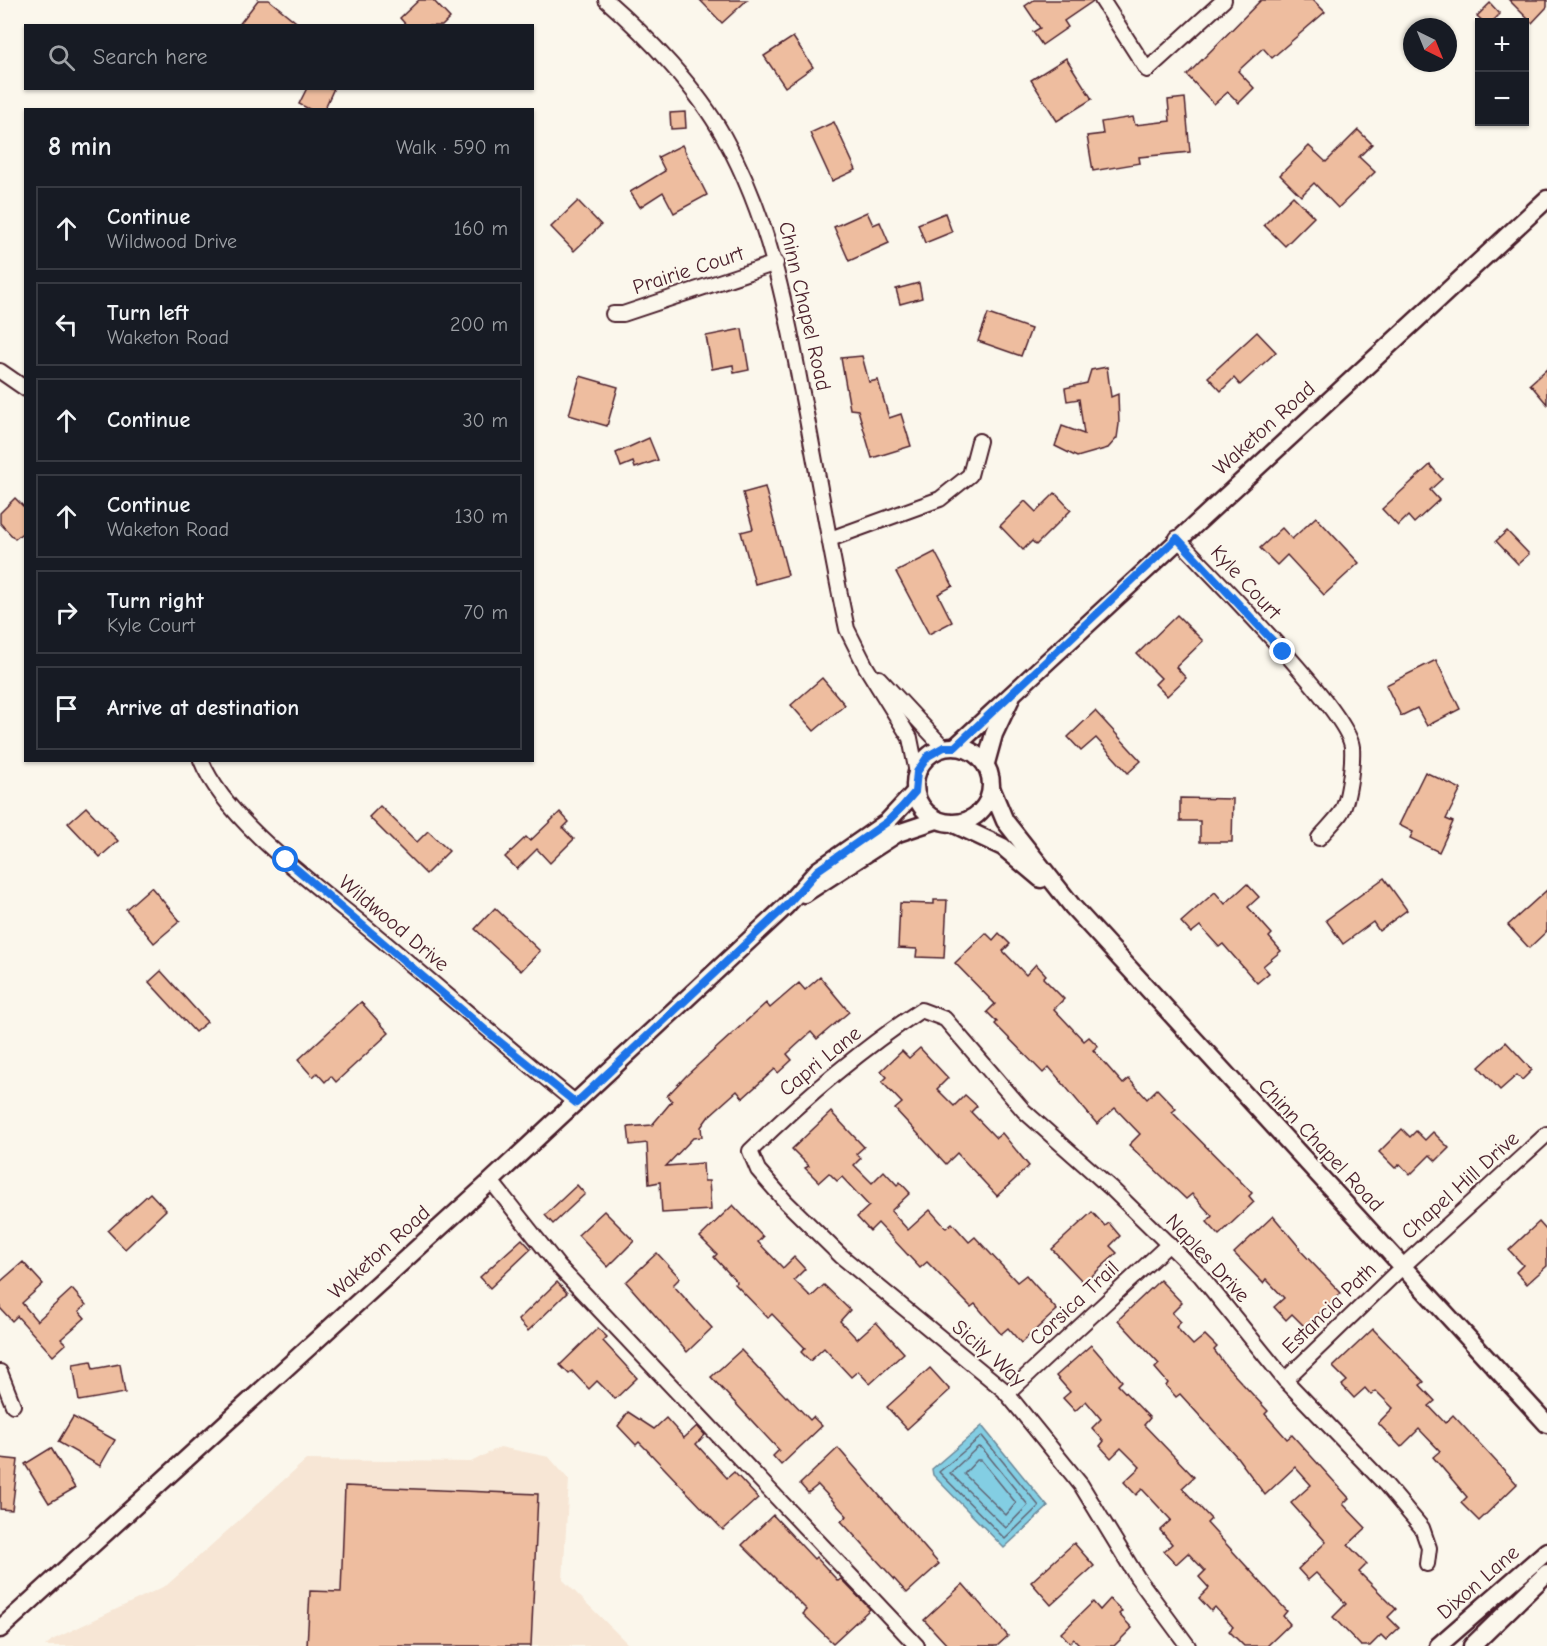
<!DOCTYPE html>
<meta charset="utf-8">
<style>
body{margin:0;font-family:"Comic Neue",sans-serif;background:#242831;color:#f1f3f6}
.controls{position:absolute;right:18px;top:18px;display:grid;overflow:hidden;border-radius:0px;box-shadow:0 2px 4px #0004}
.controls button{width:54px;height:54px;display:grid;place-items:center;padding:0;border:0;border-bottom:2px solid #363941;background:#171b24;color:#f1f3f6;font:30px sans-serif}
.compass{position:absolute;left:1403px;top:18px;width:54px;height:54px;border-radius:50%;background:#171b24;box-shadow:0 2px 4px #0004;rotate:137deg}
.stop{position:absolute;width:18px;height:18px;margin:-14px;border:4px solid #1a73e8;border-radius:50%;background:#fff}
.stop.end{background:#1a73e8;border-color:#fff;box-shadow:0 2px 6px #0008}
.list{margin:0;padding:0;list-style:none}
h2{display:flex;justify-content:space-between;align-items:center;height:78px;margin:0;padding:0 24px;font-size:26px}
h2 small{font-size:20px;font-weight:400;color:#9ea1a6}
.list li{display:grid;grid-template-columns:39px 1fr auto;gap:18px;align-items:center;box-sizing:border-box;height:84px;margin:0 12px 12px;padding:0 12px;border:2px solid #363941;border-radius:0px}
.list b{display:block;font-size:22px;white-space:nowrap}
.list p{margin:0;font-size:20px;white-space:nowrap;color:#9ea1a6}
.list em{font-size:20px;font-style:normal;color:#9ea1a6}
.icon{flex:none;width:33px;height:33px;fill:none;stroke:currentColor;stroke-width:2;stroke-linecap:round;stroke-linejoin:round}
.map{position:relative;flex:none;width:1547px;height:1646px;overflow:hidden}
.search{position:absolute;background:#171b24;box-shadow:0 2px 4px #0004;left:24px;top:24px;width:510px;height:66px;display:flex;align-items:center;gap:15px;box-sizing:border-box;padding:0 21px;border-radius:0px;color:#9ea1a6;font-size:22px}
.panel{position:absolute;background:#171b24;box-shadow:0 2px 4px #0004;left:24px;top:108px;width:510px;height:654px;border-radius:0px}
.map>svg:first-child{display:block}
.built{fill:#f7e6d5}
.water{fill:#83cee3;stroke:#6c8899;stroke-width:1.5}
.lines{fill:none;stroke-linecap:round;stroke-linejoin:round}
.shore{stroke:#616575;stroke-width:1.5}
.building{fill:#eebd9f;stroke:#4a1f2b;stroke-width:1.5}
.minor-casing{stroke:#4a1f2b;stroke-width:18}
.tertiary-casing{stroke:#4a1f2b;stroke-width:21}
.minor{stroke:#fbf7ec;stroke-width:14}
.tertiary{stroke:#fbf7ec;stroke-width:16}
.route{stroke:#1a73e8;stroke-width:8}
.labels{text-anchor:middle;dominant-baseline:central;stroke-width:4.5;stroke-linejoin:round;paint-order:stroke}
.street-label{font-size:21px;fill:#4a1f2b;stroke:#fbf7ec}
</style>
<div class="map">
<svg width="1547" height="1646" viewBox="0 0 1547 1646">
<rect width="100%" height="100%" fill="#fbf7ec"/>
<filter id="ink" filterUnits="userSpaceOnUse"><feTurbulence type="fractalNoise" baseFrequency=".0167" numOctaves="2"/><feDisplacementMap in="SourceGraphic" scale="12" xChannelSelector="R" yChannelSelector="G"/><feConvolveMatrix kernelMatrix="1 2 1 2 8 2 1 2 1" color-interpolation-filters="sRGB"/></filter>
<g filter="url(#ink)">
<path class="built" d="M500 1447 549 1457 569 1480 563 1580 630 1646H45L52 1640 167 1585 306 1460 471 1462Z"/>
<path class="water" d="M982 1426 1048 1507 1004 1548 933 1475 932 1469Z"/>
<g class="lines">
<g class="shore">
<path d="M982 1436 1039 1506 1005 1539 939 1472Z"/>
<path d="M978 1447 982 1448 1028 1505 1006 1528 950 1473Z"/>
<path d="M977 1460H981L1016 1503 1006 1515 964 1474Z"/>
</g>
</g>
<g class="building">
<path d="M258 0H269L301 26H238Z"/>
<path d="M419 0H433L450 18 442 26H407L400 18Z"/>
<path d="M700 0H747L722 23Z"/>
<path d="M1034 0H1093V1L1064 21 1068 27 1042 45 1033 32 1040 28 1025 6Z"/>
<path d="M1261 0H1313L1325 12 1272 58 1263 48 1238 71 1254 88 1239 103 1228 92 1214 104 1187 75Z"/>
<path d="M1509 0H1547V7L1532 23Z"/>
<path d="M1490 3 1500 14 1492 22H1484L1477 16Z"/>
<path d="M793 37 813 67 785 87 764 56Z"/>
<path d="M1066 58 1092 99 1057 121 1031 80Z"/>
<path d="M307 88H334L324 110H311L299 104Z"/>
<path d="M1185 98 1190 152 1139 157 1140 163 1093 171 1087 136 1103 134 1101 122 1133 117 1135 125 1170 121 1168 100Z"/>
<path d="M685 112 686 128 671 129 670 113Z"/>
<path d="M834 122 856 170 832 181 810 133Z"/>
<path d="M1358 130 1372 144 1359 157 1375 172 1338 208 1314 183 1301 196 1280 175 1309 146 1326 162Z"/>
<path d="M682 145 707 195 674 213 663 192 640 207 630 192 665 171 658 157Z"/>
<path d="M1293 196 1314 217 1285 246 1264 225Z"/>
<path d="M578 201 601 225 574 251 551 227Z"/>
<path d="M867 212 873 225 880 222 889 243 849 261 834 227Z"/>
<path d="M945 213 952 232 925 243 918 224Z"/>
<path d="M919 283 922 298 900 304 896 289Z"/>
<path d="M988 314 1031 329 1021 356 978 341Z"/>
<path d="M742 329 749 370 734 373 733 365 712 369 706 336Z"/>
<path d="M1257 332 1276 352 1240 385 1234 378 1221 391 1208 377Z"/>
<path d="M862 356 869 382 878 380 889 418 901 414 911 446 872 458 858 410 850 409 841 358Z"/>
<path d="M1107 367 1111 397 1118 394 1119 424 1117 438 1108 448 1077 457 1055 446 1062 426 1084 434 1079 399 1067 401 1065 388 1087 383 1091 370Z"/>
<path d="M1547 369V404L1530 384Z"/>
<path d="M580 376 618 387 607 426 569 415Z"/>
<path d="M649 438 658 460 635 468 633 462 621 467 616 453Z"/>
<path d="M1430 465 1442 479 1430 490 1439 500 1414 523 1408 516 1398 526 1382 509Z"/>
<path d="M765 487 788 575 755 584 741 532 753 529 743 493Z"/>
<path d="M1055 493 1071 510 1036 545 1032 541 1023 550 1000 526 1025 501 1036 512Z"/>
<path d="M15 498 26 509V530L15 539 0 523V513Z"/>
<path d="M1316 517 1359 563 1324 595 1287 555 1277 565 1260 548 1282 528 1292 539Z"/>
<path d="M1507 531 1529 554 1518 564 1496 541Z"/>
<path d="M935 552 953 586 938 594 952 622 929 634 896 572Z"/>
<path d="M1177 615 1203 641 1176 667 1186 678 1167 696 1155 684 1161 678 1137 654Z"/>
<path d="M1436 660 1460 709 1427 726 1417 708 1401 716 1386 685Z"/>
<path d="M822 678 845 705 814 731 791 705Z"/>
<path d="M1095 711 1141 761 1128 773 1096 738 1081 751 1068 737Z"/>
<path d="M1425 772 1461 789 1446 819 1453 822 1439 852 1410 838 1413 832 1399 825Z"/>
<path d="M1180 798 1233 799 1232 842H1200V821H1180Z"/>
<path d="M380 806 417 842 428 831 449 851 426 874 369 817Z"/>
<path d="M86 807 118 841 100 857 68 823Z"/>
<path d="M560 812 569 822 563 828 574 839 550 863 537 849 517 869 505 857 526 837 530 841Z"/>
<path d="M1384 878 1407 910 1379 931 1373 922 1343 944 1326 920Z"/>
<path d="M1247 884 1259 897 1248 907 1272 934 1269 937 1281 951 1263 966 1269 973 1257 983 1223 944 1219 947 1200 926 1191 933 1181 922 1215 892 1225 904Z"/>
<path d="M151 887 180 921 154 943 126 909Z"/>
<path d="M1547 890V931L1529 948 1508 925Z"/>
<path d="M934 900H947L944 958 916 957 917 949 898 948 900 903 934 904Z"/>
<path d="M495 908 540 951 521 971 475 929Z"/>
<path d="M986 933 993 940 999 933 1010 944 1003 951 1026 975 1036 964 1046 975 1043 978 1064 999 1054 1009 1084 1041 1089 1037 1098 1046 1093 1050 1123 1084 1129 1079 1147 1099 1157 1089 1176 1109 1172 1112 1252 1193 1249 1196 1254 1202 1219 1235 1207 1222 1212 1216 1192 1194 1186 1199 1129 1145 1140 1134 1115 1108 1097 1124 1049 1067 1043 1073 995 1024 997 1022 987 1012 995 1004 955 963Z"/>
<path d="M161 971 207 1022 195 1032 149 982Z"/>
<path d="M820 977 849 1012 817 1039 811 1032 787 1054 792 1060 778 1073 775 1069 743 1098 737 1091 709 1116 701 1127 702 1137 693 1138 666 1166 703 1163 704 1181H709L711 1210 662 1213 660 1182 649 1184 647 1143 630 1145 628 1127 652 1125 672 1101 667 1096 687 1075 766 1003 770 1008 799 983 805 990Z"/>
<path d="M361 1002 389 1033 336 1082 331 1076 325 1082 317 1073 313 1077 298 1060Z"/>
<path d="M1506 1042 1532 1070 1522 1080 1517 1075 1500 1090 1479 1067Z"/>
<path d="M920 1048 948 1078 937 1089 954 1106 965 1095 977 1106 971 1112 996 1138 1002 1133 1029 1166 997 1196 957 1153 946 1164 895 1109 902 1103 882 1082 887 1077 881 1071 902 1051 909 1058Z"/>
<path d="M831 1112 864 1147 856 1154 861 1158 854 1165 872 1183 884 1171 897 1185 900 1182 910 1193 891 1211 908 1230 930 1210 946 1228 952 1223 969 1242 975 1237 1017 1282 1026 1275 1057 1310 1021 1343 1008 1328 1001 1334 975 1304 971 1307 927 1262 920 1268 878 1223 870 1231 857 1217 869 1206 842 1177 837 1181 829 1173 819 1182 805 1168 809 1166 792 1149Z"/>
<path d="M1402 1129 1410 1137 1416 1131 1425 1140 1433 1132 1449 1148 1436 1161 1430 1155 1410 1175 1400 1164 1395 1168 1379 1152Z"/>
<path d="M577 1185 585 1194 553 1224 545 1215Z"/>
<path d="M150 1193 166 1210 125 1249 108 1231Z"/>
<path d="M733 1205 763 1237 758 1242 783 1268 794 1257 805 1269 794 1280 811 1297 824 1285 850 1310 840 1321 857 1339 876 1322 904 1353 870 1384 858 1371 851 1377 824 1348 810 1361 801 1352 805 1348 772 1314 768 1318 735 1284 737 1282 714 1257 717 1254 700 1237Z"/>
<path d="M604 1211 634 1241 608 1267 578 1235Z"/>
<path d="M1092 1212 1105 1226 1109 1223 1120 1236 1110 1246 1117 1253 1084 1283 1052 1249Z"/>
<path d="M1273 1216 1300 1248 1299 1249 1341 1293 1305 1327 1292 1314 1286 1320 1274 1307 1284 1298 1266 1279 1263 1283 1234 1253Z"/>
<path d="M1539 1222 1547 1231V1266L1527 1284 1516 1272 1523 1265 1509 1250Z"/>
<path d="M522 1239 531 1249 490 1288 480 1277Z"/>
<path d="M657 1253 680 1278 673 1285 712 1328 687 1352 626 1282Z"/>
<path d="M23 1262 43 1284 22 1303 37 1321 72 1289 86 1305 79 1311 85 1318 61 1339 66 1344 53 1356 17 1316 12 1321 0 1308V1282Z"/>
<path d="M1160 1280 1182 1303 1172 1313 1181 1322 1176 1327 1193 1345 1205 1335 1217 1347 1214 1350 1226 1366 1268 1411 1265 1414 1287 1439 1292 1435 1349 1498 1343 1504 1366 1528 1348 1545 1367 1564 1359 1572 1396 1609 1388 1617 1399 1628 1386 1640 1381 1635 1370 1646H1361L1333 1617 1346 1604 1316 1573 1308 1580 1298 1569 1326 1542 1291 1503 1311 1485 1295 1467 1265 1495 1237 1457 1180 1394 1176 1397 1166 1386 1168 1383 1155 1368 1159 1364 1118 1320Z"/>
<path d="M557 1282 567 1293 528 1331 518 1320Z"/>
<path d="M598 1328 607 1337 603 1341 637 1378 615 1399 597 1381 589 1389 572 1371 569 1374 560 1365Z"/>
<path d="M1373 1329 1424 1382 1420 1385 1435 1401 1429 1406 1445 1423 1453 1415 1517 1484 1479 1521 1461 1503 1467 1497 1433 1457 1440 1451 1419 1429 1401 1447 1378 1423 1393 1408 1376 1391 1371 1395 1365 1388 1354 1398 1342 1385 1347 1381 1333 1367Z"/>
<path d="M1091 1345 1122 1381 1118 1385 1150 1418 1144 1425 1194 1477 1182 1488 1211 1519 1207 1523 1287 1611 1283 1616 1290 1624 1267 1646H1244L1229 1631 1233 1627 1215 1607 1211 1611 1199 1598 1209 1588 1199 1577 1205 1571 1188 1553 1176 1564 1164 1551 1172 1544 1160 1530 1171 1520 1142 1489 1136 1495 1124 1482 1140 1467 1121 1448 1111 1458 1100 1446 1104 1441 1092 1428 1101 1419 1086 1401 1075 1411 1063 1398 1070 1392 1056 1376Z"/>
<path d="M741 1350 786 1397 787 1396 810 1420 813 1417 822 1426 781 1465 773 1456 779 1450 711 1377Z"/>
<path d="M91 1361 93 1369 120 1364 125 1393 79 1401 73 1364Z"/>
<path d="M930 1368 950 1390 907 1429 887 1407Z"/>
<path d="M628 1412 654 1429 666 1418 684 1438 697 1426 705 1435 696 1444 727 1478 734 1472 758 1498 723 1530 647 1450 639 1442 636 1445 618 1426Z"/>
<path d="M73 1417 115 1440 100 1466 58 1442Z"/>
<path d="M51 1448 75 1488 49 1503 25 1464Z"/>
<path d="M838 1448 939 1564 907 1593 841 1521 847 1516 818 1485 808 1493 800 1484Z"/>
<path d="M0 1458 18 1460 12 1510 0 1509Z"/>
<path d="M345 1486 538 1494 531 1646H307L310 1591 341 1592Z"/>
<path d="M773 1515 814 1559 816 1557 838 1581 841 1579 870 1609 833 1643 803 1614 807 1610 742 1545Z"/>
<path d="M1074 1543 1094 1566 1051 1605 1031 1582Z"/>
<path d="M963 1584 1008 1636 997 1646H948L924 1620Z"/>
<path d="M1110 1599 1122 1611 1119 1614 1132 1628 1114 1646H1081L1074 1639 1070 1643 1061 1633 1093 1602 1100 1610Z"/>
</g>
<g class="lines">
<g class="minor-casing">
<g id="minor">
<path d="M606 0C648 37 697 88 724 137 768 216 785 301 801 388 817 468 830 549 847 629L866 667 910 738 917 773"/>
<path d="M1102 0 1147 70 1224 0"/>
<path d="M613 314H623L776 263"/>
<path d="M0 371 26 389"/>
<path d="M1177 538C1209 573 1348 710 1352 747 1353 762 1349 802 1340 814 1334 822 1326 830 1319 838"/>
<path d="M830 539 940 499 970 475 979 441"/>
<path d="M879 678 944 748"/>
<path d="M201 760C226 823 325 892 377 936 443 991 508 1048 576 1103"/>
<path d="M491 1181 559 1267 917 1646"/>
<path d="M0 1372 13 1405"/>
<path d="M1285 1380 1402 1267 1547 1134"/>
<path d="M1007 1394 1169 1244"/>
<path d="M1188 1646 1137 1577 1081 1485 1004 1390 841 1256 786 1202 758 1170 750 1151C803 1099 860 1050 921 1010L945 1019 1024 1111 1112 1189 1200 1275 1285 1380 1386 1485 1422 1528 1429 1548 1427 1564"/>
</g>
</g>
<g class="tertiary-casing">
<g id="tertiary">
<circle cx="953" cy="785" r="38"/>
<path d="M955 747 1547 199"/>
<path d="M986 763 994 734 1011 698"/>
<path d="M992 790 1005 821 1073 907 1547 1424"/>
<path d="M954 824 1003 847 1041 879"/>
<path d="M804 894 898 833 937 820"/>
<path d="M0 1629 491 1181 786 906 818 870 887 822 915 792"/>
<path d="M1438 1646 1547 1551"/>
<path d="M1472 1646 1547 1573"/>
</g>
</g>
<use href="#minor" class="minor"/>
<use href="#tertiary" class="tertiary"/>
</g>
</g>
<g class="lines" filter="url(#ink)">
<path class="route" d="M286 860 489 1033 576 1103 786 906 818 870 887 822 902 807 915 792 917 772 928 756 944 747H955L1177 538 1283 652"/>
</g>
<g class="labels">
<g class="street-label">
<text transform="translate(688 270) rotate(-18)">Prairie Court</text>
<text transform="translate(805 306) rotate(77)">Chinn Chapel Road</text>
<text transform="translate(1264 428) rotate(-42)">Waketon Road</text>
<text transform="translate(1246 582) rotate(47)">Kyle Court</text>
<text transform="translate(394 923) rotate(40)">Wildwood Drive</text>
<text transform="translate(820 1061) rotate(-39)">Capri Lane</text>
<text transform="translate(1321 1145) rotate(47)">Chinn Chapel Road</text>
<text transform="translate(1460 1185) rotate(-42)">Chapel Hill Drive</text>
<text transform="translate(379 1252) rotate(-42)">Waketon Road</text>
<text transform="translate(1208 1258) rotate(47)">Naples Drive</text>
<text transform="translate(1074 1303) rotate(-43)">Corsica Trail</text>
<text transform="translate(1329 1308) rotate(-44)">Estancia Path</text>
<text transform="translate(989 1353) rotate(41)">Sicily Way</text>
<text transform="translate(1478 1582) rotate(-41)">Dixon Lane</text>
</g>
</g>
</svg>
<div class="controls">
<button>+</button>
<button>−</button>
</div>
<svg class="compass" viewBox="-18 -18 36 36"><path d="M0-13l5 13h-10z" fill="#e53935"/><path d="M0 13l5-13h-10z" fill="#9ea1a6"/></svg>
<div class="stop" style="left:286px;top:860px"></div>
<div class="stop end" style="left:1283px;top:652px"></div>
<div class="search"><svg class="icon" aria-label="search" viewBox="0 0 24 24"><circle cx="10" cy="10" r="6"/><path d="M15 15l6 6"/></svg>Search here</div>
<section class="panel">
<h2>8 min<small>Walk · 590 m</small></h2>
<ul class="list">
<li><svg class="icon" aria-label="ahead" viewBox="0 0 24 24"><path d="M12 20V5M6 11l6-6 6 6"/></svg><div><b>Continue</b><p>Wildwood Drive</p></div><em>160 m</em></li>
<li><svg class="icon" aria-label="left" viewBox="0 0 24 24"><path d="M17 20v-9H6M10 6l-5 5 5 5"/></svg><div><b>Turn left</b><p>Waketon Road</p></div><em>200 m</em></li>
<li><svg class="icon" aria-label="ahead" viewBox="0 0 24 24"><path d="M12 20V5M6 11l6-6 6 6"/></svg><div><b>Continue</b></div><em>30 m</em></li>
<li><svg class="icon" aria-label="ahead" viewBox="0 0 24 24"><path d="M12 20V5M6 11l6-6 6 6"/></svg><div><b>Continue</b><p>Waketon Road</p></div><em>130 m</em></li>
<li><svg class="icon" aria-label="right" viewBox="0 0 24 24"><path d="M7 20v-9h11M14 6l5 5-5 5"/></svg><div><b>Turn right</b><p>Kyle Court</p></div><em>70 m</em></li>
<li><svg class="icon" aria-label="arrive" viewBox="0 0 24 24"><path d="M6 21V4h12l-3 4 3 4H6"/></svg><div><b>Arrive at destination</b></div></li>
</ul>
</section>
</div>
